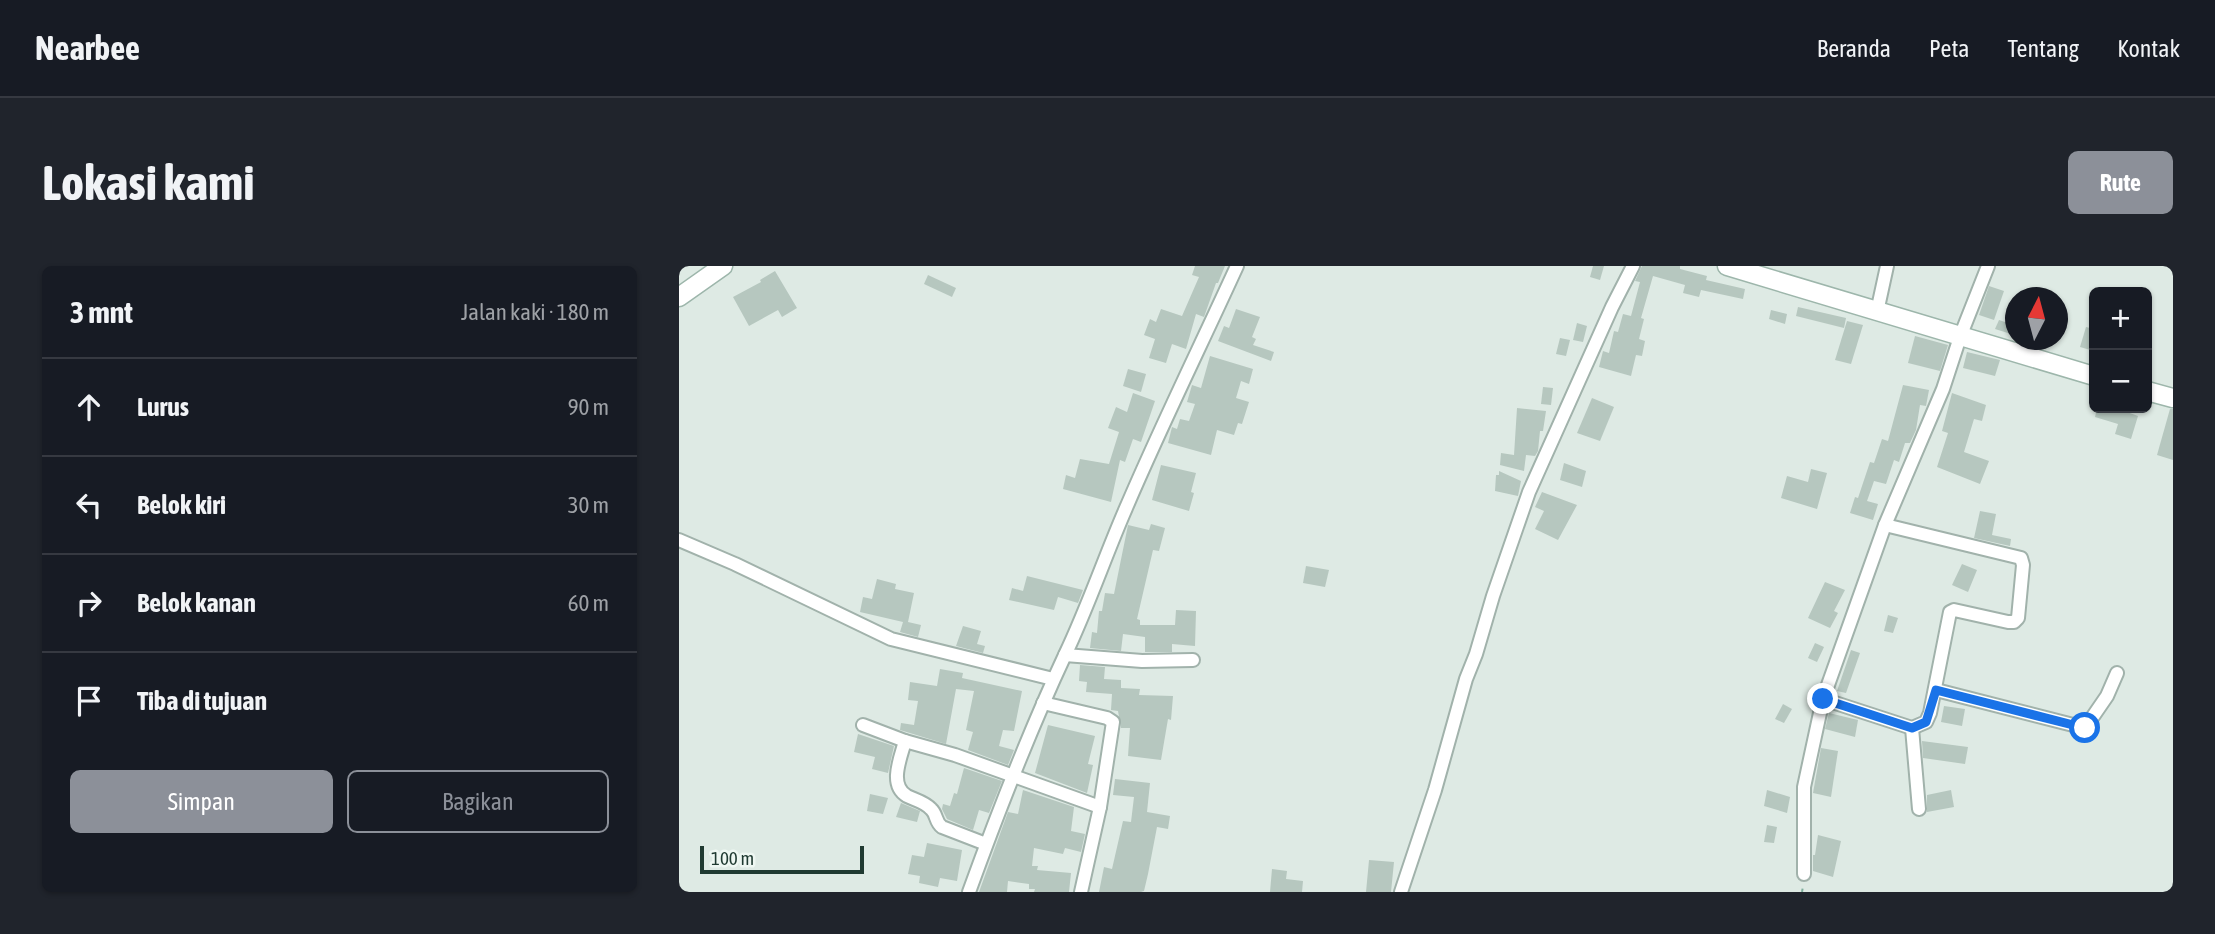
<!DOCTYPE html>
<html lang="id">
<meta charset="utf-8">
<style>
body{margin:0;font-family:"Asap Condensed",sans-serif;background:#20242c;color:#f1f3f6}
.controls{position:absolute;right:21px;top:21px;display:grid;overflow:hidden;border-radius:10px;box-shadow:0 2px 5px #0004}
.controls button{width:63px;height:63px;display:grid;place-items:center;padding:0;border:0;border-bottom:2px solid #363941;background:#171b24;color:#f1f3f6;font:35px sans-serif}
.compass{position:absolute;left:1326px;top:21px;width:63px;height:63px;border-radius:50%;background:#171b24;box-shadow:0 2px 5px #0004;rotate:6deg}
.scale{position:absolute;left:21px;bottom:18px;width:164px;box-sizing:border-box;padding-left:7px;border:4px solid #1f3a31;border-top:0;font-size:19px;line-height:24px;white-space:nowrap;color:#1f3a31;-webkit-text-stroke:5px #eef7f2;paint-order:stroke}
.stop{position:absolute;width:21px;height:21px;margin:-16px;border:5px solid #1a73e8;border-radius:50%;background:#fff}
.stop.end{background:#1a73e8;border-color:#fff;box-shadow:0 2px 7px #0008}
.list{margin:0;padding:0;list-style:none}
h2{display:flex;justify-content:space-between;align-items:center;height:91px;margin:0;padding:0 28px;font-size:30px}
h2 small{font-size:23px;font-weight:400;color:#9ea1a6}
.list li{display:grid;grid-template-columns:46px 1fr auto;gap:21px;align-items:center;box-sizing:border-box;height:98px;padding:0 28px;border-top:2px solid #363941}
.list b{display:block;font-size:26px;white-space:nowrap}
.list em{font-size:23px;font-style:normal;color:#9ea1a6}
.actions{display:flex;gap:14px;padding:21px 28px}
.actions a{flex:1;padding:16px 0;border:2px solid #8c9099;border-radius:10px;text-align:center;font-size:24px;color:#8c9099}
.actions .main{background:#8c9099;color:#fff}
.icon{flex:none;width:38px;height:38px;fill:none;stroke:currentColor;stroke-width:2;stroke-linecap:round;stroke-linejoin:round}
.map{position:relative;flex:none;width:1494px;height:626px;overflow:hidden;border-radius:10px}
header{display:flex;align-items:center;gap:42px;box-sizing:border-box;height:98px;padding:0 35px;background:#171b24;border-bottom:2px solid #363941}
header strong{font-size:33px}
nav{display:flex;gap:38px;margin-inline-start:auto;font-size:24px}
.intro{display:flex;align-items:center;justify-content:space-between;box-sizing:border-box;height:168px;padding:0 42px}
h1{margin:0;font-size:49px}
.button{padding:18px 32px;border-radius:10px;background:#8c9099;color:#fff;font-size:24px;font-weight:700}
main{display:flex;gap:42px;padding:0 42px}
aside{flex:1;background:#171b24;border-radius:10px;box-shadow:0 2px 5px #0004}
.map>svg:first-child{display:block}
.building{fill:#b6c7bf}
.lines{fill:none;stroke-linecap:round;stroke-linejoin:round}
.street-casing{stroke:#a1b2ab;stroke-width:16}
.secondary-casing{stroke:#9db6ab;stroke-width:21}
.path{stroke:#7eae9c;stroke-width:2;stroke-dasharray:3.5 5;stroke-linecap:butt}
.street{stroke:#fff;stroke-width:12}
.secondary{stroke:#fff;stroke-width:18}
.route{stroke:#1a73e8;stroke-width:9}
</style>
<header>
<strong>Nearbee</strong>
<nav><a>Beranda</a><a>Peta</a><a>Tentang</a><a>Kontak</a></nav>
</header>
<div class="intro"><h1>Lokasi kami</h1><a class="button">Rute</a></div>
<main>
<aside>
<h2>3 mnt<small>Jalan kaki · 180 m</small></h2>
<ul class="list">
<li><svg class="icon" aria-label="ahead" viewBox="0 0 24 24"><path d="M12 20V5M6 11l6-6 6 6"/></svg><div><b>Lurus</b></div><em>90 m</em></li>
<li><svg class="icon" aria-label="left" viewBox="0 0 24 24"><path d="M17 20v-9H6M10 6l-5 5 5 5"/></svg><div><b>Belok kiri</b></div><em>30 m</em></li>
<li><svg class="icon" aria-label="right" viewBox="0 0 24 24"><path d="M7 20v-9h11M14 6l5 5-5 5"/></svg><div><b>Belok kanan</b></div><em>60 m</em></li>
<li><svg class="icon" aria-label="arrive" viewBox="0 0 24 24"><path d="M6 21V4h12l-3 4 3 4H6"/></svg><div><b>Tiba di tujuan</b></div></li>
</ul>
<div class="actions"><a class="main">Simpan</a><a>Bagikan</a></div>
</aside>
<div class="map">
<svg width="1494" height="626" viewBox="0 0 1494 626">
<rect width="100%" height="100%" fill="#deeae4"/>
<g class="building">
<path d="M516 0H546L539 17H537L525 51 517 48 507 83 493 78 487 97 470 92 476 73 465 69 471 53 477 56 482 43 503 50 520 11 513 9Z"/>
<path d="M914 0H925L921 14 911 11Z"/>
<path d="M963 0H1001V3L1028 10 1027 14 1066 23 1064 33 1022 24 1020 31 1004 27 1006 19 974 10 962 52 965 53 960 73 966 75 963 90 957 89 952 110 920 101 924 85 930 87 935 65 939 66 944 48 952 50 961 16 956 15Z"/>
<path d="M96 5 118 42 103 51 99 44 70 60 54 31 82 16 81 14Z"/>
<path d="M249 9 277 22 273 31 245 18Z"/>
<path d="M1310 20 1325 25 1315 54 1300 49Z"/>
<path d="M1119 41 1167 52 1165 62 1117 50Z"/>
<path d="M557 43 581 51 573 71 577 73 574 79 595 86 592 95 539 75 545 60 550 62Z"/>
<path d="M1092 44 1108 48 1106 58 1090 53Z"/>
<path d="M1320 54 1335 59 1332 68 1316 63Z"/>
<path d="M1168 55 1184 59 1172 98 1156 94Z"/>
<path d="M898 57 908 60 904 76 894 74Z"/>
<path d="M1407 61 1415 63V85L1401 81Z"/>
<path d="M1236 70 1269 79 1261 105 1229 97Z"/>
<path d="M881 72 891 74 887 90 877 88Z"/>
<path d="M1288 86 1321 94 1316 110 1284 102Z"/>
<path d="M531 90 574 103 570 118 562 115 557 132 570 136 563 158 559 157 555 169 538 164 532 189 489 177 493 161 498 163 501 153 510 155 516 138 508 136 513 119 522 122Z"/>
<path d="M449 103 467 108 462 126 444 120Z"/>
<path d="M1224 119 1250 124 1247 140 1241 139 1237 164 1231 177H1226L1220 196 1215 194 1207 218 1195 215 1188 235 1199 238 1194 254 1171 247 1176 231 1179 232 1191 196 1195 197 1203 173 1209 175Z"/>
<path d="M864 121 874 122 872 139 862 138Z"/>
<path d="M454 127 476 135 462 176 454 173 446 196 441 194 432 236 384 223 387 209 396 212 401 193 430 198 440 166 429 162 437 141 448 146Z"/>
<path d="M1273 127 1307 139 1303 155 1295 153 1285 186 1310 195 1301 218 1258 201 1269 167 1263 165Z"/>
<path d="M913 132 935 141 921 175 898 167Z"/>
<path d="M838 142 867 145 864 165H861L859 185 856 190 847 189 845 205 821 199 822 187 835 189Z"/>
<path d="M1418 142H1437L1459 150 1452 173 1436 168 1439 158 1416 151Z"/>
<path d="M1491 143H1494V194L1478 189Z"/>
<path d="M885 197 907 205 903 221 881 214Z"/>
<path d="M482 199 517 207 512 226 515 227 510 245 473 234Z"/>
<path d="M1132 203 1148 207 1138 243 1102 232 1108 210 1129 216Z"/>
<path d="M820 205 842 215 839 230 816 225 817 209H820Z"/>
<path d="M863 226 898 239 879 274 856 263 865 245 856 241Z"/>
<path d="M1301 245 1317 248 1313 269 1332 273 1331 280 1295 272Z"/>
<path d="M472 258 486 262 480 285 474 284 458 353 461 354V359H496L497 344 517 345 516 380 493 378V386H466V371L444 368 442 385 411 382 413 366 418 367 420 345H423L426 327 435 328 449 259 470 264Z"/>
<path d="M1283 298 1298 304 1289 326 1273 319Z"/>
<path d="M627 300 650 304 646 321 624 317Z"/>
<path d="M348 310 404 324 399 337 379 331 375 344 330 334 333 322 344 325Z"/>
<path d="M198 313 217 318 216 323 235 327 229 356 242 359 239 371 221 366 224 356 181 346 184 331 193 333Z"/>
<path d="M1146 316 1166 324 1155 345 1159 347 1151 362 1129 352Z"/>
<path d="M1209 349 1219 352 1214 367 1205 365Z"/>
<path d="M284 360 302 365 298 378 306 380 304 387 277 380Z"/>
<path d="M1136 377 1145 381 1138 396 1129 392Z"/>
<path d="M1172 384 1181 387 1167 427 1158 425Z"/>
<path d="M401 399 426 401 425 413 442 414V422L461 423 460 429 494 430 492 454 489 453 482 494 449 490 451 462H442L439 445 432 444 433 428 407 426 408 416 400 415Z"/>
<path d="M261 403 284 407 283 412 343 425 335 465 324 464 320 480 335 484 329 499 289 484 294 466 287 464 295 425 277 423 267 478 221 464 222 457 235 459 239 435 229 434 231 416 258 420Z"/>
<path d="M1104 438 1113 443 1105 457 1096 453Z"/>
<path d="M1265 440 1286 443 1283 460 1262 456Z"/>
<path d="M1150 447 1179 454 1176 471 1146 463Z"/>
<path d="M369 459 416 470 409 498 414 499 408 527 356 507Z"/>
<path d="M179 468 215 480 209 507 193 503 196 491 175 486Z"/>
<path d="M1243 475 1289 481 1286 498 1244 492Z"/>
<path d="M1142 482 1159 485 1152 531 1134 527Z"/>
<path d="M285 502 323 515 310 547 300 544 294 564 268 553 263 543 264 538 271 540 275 527 278 528Z"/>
<path d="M436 513 471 517 468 546 491 550 489 563 478 561 469 608 465 625 462 626H420L425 601 433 603 444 555 452 556 455 531 434 529Z"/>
<path d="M344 524 395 541 392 565 406 568 402 586 386 582 384 588 355 582 353 600H359L358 604 392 607 390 626H355L356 623H350V618L329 615 328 626H300L329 546 339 548Z"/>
<path d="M1088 524 1111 531 1108 547 1085 540Z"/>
<path d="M1272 524 1275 541 1248 546V529Z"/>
<path d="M191 528 209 532 204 548 188 545Z"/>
<path d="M222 537 241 545 238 556 217 551Z"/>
<path d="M1088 559 1098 561 1095 577 1085 576Z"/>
<path d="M1139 569 1162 575 1154 611 1134 605V589H1136Z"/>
<path d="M248 577 283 584 278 615 261 612 259 621 240 617 241 610 229 608 233 589 245 591Z"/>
<path d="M690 594 715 596 712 626H687Z"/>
<path d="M593 603 608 605 607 613 624 615 623 626H591Z"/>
</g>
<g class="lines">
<g class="street-casing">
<g id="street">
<path d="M1198 46 1208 0"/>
<path d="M0 274 56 298 212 373 374 413"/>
<path d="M386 389 463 395 514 394"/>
<path d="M1257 424 1406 462 1428 430 1438 407"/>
<path d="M1144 433 1233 462 1247 456 1251 447 1271 346 1275 344 1329 356H1335L1339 352 1344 299 1342 292 1206 259"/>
<path d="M364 437 428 452 434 456 421 541 402 626"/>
<path d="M184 459 226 475 276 489 421 541"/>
<path d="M1233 462 1240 543"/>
<path d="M226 475C222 491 209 519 228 530 236 534 246 536 252 543 258 548 256 556 263 561L307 578"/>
<path d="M1125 608V521L1144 433 1206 259 1264 123 1281 71 1309 0"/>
<path d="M290 626C319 546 350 466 386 389 409 341 426 290 447 242 482 160 521 81 558 0"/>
<path d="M722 626 756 524 787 413 797 388 814 330 850 226 933 41 954 0"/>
</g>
</g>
<g class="secondary-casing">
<g id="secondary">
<path d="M1048 0 1415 110"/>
<path d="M0 31 44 0"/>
<path d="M1468 125 1494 132"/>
</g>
</g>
<path class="path" d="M1123 626 1124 620"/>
<use href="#street" class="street"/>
<use href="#secondary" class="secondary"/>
</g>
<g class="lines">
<path class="route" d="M1144 433 1233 462 1247 456 1257 424 1406 462"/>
</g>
</svg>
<div class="controls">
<button>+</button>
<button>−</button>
</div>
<svg class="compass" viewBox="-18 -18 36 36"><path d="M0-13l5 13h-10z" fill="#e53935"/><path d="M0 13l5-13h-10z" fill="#9ea1a6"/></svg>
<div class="scale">100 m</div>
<div class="stop" style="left:1406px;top:462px"></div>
<div class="stop end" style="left:1144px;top:433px"></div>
</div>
</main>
